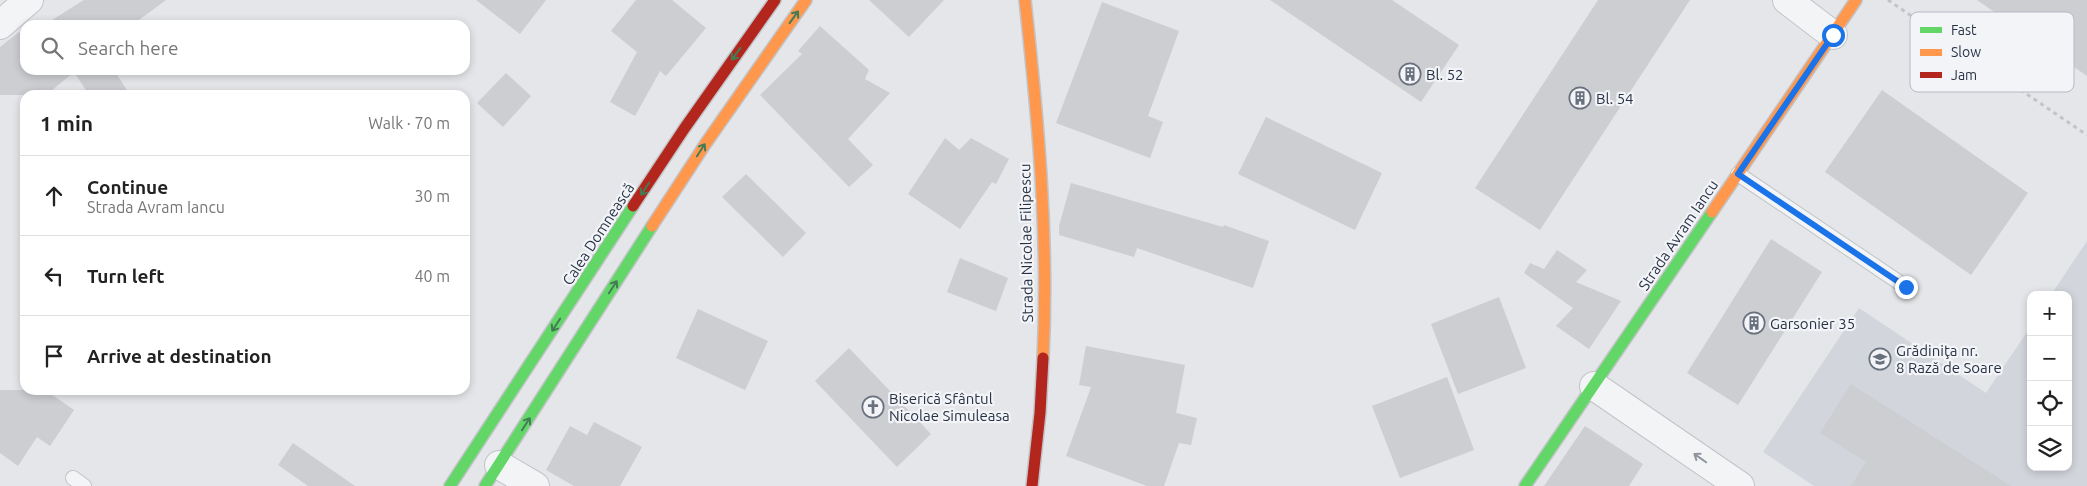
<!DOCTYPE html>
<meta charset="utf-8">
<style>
body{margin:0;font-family:Ubuntu,sans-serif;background:#f6f6f6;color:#222}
.controls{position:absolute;right:15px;bottom:15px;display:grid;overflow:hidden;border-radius:10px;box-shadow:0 2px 8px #0003}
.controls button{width:45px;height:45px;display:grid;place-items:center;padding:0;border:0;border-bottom:1px solid #e0e0e0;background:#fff;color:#222;font:25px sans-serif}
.stop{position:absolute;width:15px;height:15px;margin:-11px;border:4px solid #1a73e8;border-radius:50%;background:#fff}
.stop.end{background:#1a73e8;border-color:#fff;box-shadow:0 1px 5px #0008}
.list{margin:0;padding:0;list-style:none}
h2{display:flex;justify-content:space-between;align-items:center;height:65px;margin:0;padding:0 20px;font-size:21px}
h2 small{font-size:16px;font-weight:400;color:#767676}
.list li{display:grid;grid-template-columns:32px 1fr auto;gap:15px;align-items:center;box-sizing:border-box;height:80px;padding:0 20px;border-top:1px solid #e0e0e0}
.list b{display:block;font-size:19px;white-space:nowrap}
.list p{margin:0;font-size:16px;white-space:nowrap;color:#767676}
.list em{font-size:16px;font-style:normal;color:#767676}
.icon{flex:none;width:28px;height:28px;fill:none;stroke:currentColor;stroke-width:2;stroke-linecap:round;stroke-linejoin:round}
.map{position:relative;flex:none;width:2087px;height:486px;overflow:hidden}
.search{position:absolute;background:#fff;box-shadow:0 2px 8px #0003;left:20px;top:20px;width:450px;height:55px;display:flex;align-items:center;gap:12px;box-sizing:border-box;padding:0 18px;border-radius:15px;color:#767676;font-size:19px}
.panel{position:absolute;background:#fff;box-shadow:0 2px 8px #0003;left:20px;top:90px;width:450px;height:305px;border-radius:15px}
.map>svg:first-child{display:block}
.built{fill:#d2d5dc}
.building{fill:#ccced2}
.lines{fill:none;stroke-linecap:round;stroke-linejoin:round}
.lane-casing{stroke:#c2c4c7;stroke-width:16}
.street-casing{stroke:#c2c4c7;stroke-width:30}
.fast-casing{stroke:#c2c4c7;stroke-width:14}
.slow-casing{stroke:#c2c4c7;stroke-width:14}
.jam-casing{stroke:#c2c4c7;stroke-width:14}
.path{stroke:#c3c4c9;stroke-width:3;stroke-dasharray:4 4;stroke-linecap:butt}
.lane{stroke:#f3f4f6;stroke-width:14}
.street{stroke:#f3f4f6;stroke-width:28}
.fast{stroke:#63d668;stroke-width:11}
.slow{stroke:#ff974d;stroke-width:11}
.jam{stroke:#b3261e;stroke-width:11}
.oneway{stroke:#437c54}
.oneway2{stroke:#8e939d}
.route{stroke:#1a73e8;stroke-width:6}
.labels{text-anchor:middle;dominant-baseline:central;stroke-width:4.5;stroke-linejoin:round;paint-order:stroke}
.poi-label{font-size:15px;fill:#293244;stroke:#f2f4f8;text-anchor:start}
.street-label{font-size:15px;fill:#293244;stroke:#f2f4f8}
.key{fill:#f2f4f8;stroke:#b6bac2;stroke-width:1}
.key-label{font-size:14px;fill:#293244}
</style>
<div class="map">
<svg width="2087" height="486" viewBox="0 0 2087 486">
<rect width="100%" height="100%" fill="#e4e6e9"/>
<path class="built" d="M2087 241V486H1814L1763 452 1859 308 1986 393 2031 326V467H2068V295H2051Z"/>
<g class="building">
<path d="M84 0H166L132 25H44Z"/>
<path d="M476 0H546L520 34Z"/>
<path d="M636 0H672L706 28 666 76 660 71 635 116 610 102 637 52 611 31Z"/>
<path d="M869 0H944L909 37Z"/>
<path d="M1270 0H1392L1459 45 1421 102Z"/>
<path d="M1598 0H1690L1540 230 1475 188Z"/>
<path d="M1977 0H2087V76Z"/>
<path d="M1102 2 1179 31 1148 116 1163 122 1150 158 1056 123Z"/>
<path d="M820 26 869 70 865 79 890 93 848 139 873 165 849 187 760 95 802 54 798 51Z"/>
<path d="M19 32 25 37V70H114L130 95H89L74 72 46 95H0V47Z"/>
<path d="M506 73 531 96 503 127 477 103Z"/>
<path d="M1882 90 2028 193 1971 275 1825 172Z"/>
<path d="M1266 117 1382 173 1355 230 1238 174Z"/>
<path d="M945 138 959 150 971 138 1009 159 996 184 992 182 960 229 908 194Z"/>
<path d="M746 174 806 233 783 257 722 197Z"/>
<path d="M1071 183 1223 227 1224 225 1269 241 1253 288 1137 248 1134 257 1059 235V226Z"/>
<path d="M1771 239 1822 272 1738 405 1687 373Z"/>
<path d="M1557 250 1587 270 1576 282 1621 301 1589 349 1556 326 1573 308 1524 273 1530 263 1544 269Z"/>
<path d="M960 258 1008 278 996 311 947 292Z"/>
<path d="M1499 297 1526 368 1458 394 1431 324Z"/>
<path d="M698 309 768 341 745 390 676 358Z"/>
<path d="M1086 346 1185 365 1176 413 1197 418 1191 445 1179 443 1164 486H1147L1066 456 1091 387 1079 385Z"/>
<path d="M849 348 931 434 897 467 815 381Z"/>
<path d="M1447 377 1474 450 1400 478 1372 406Z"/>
<path d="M1851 384 2011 486H1851L1866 462 1820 433Z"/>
<path d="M0 390H45L74 410 50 446 37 437 18 466 0 453Z"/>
<path d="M594 422 642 447 620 486H574L546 470 570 426 587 435Z"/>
<path d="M1585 426 1643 464 1629 486H1544Z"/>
<path d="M293 443 355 486H308L278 465Z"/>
</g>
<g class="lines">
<g class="lane-casing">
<g id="lane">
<path d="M1738 174 1906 287"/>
<path d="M73 478 84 486"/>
</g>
</g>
<g class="street-casing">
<g id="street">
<path d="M1787 0 1833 35"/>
<path d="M0 25 29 0"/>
<path d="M1594 386 1740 486"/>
<path d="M499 465 535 486"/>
</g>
</g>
<g class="fast-casing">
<g id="fast">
<path d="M450 486 633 206"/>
<path d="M485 486 652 226"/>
<path d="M1525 486 1712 212"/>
</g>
</g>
<g class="slow-casing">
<g id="slow">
<path d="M1025 0C1038 118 1049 238 1043 358"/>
<path d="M1712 212 1856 0"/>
<path d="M652 226 706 143 806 0"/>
</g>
</g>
<g class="jam-casing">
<g id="jam">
<path d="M633 206 684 129 775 0"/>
<path d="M1032 486 1040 413 1043 358"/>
</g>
</g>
<path class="path" d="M1888 0 2087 135"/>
<use href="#lane" class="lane"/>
<use href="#street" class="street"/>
<use href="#fast" class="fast"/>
<use href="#slow" class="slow"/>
<use href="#jam" class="jam"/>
</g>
<defs><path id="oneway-shaft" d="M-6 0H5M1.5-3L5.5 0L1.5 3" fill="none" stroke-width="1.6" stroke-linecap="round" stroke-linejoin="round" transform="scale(1.25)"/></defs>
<g class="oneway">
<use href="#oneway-shaft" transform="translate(794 17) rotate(-54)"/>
<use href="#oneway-shaft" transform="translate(736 54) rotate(126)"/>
<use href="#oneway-shaft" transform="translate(701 150) rotate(-57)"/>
<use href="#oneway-shaft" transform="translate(645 189) rotate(123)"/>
<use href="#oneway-shaft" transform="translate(613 287) rotate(-57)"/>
<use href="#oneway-shaft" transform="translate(556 325) rotate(123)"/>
<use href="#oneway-shaft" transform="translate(526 424) rotate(-57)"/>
</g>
<use class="oneway2" href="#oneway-shaft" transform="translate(1700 458) rotate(-145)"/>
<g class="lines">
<path class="route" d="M1833 35 1738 174 1906 287"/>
</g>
<defs>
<g id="building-ring" transform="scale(1.125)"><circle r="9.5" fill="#f2f4f8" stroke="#6a717e" stroke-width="1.5"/><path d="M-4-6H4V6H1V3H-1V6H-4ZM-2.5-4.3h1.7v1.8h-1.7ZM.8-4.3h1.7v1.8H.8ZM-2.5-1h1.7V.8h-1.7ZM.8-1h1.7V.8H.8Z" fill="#6a717e"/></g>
<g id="school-ring" transform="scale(1.125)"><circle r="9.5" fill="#f2f4f8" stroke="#6a717e" stroke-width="1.5"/><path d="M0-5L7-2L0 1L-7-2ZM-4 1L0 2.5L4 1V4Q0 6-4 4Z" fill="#6a717e"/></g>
<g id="church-ring" transform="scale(1.125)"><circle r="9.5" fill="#f2f4f8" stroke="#6a717e" stroke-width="1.5"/><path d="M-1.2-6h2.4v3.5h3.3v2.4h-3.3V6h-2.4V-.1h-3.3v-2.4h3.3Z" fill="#6a717e"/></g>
</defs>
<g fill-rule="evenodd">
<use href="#building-ring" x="1410" y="74"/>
<use href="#building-ring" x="1580" y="98"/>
<use href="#building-ring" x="1754" y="323"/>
<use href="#school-ring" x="1880" y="359"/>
<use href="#church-ring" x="873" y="407"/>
</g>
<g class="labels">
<g class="poi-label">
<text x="1426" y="74">Bl. 52</text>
<text x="1596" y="98">Bl. 54</text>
<text x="1770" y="323">Garsonier 35</text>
<text x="1896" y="350">Grădiniţa nr.<tspan x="1896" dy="17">8 Rază de Soare</tspan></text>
<text x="889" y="398">Biserică Sfântul<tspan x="889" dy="17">Nicolae Simuleasa</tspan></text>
</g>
<g class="street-label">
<text transform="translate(598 234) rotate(-57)">Calea Domnească</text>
<text transform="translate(1678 235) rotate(-56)">Strada Avram Iancu</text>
<text transform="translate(1026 243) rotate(-91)">Strada Nicolae Filipescu</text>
</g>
</g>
<rect x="1910" y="12" width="164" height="80" rx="8" class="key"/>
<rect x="1920" y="27" width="22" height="6" fill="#63d668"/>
<rect x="1920" y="49" width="22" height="7" fill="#ff974d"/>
<rect x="1920" y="72" width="22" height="6" fill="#b3261e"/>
<g class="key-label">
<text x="1951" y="35">Fast</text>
<text x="1951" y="57">Slow</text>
<text x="1951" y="80">Jam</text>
</g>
</svg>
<div class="controls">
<button>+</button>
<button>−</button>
<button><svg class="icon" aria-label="locate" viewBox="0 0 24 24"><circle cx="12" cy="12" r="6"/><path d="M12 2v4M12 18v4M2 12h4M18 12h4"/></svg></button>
<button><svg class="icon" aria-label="layers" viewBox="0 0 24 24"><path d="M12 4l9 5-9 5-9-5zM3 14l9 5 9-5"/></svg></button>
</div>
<div class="stop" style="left:1833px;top:35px"></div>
<div class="stop end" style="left:1906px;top:287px"></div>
<div class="search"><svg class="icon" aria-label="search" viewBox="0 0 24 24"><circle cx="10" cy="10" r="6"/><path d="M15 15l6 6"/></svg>Search here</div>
<section class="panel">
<h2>1 min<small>Walk · 70 m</small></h2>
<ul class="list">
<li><svg class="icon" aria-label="ahead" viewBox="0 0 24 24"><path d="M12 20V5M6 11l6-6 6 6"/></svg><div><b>Continue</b><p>Strada Avram Iancu</p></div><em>30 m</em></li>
<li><svg class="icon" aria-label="left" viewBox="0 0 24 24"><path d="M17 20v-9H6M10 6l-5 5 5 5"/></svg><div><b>Turn left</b></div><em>40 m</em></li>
<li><svg class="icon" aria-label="arrive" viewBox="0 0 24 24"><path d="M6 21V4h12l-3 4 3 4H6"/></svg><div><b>Arrive at destination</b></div></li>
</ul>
</section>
</div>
